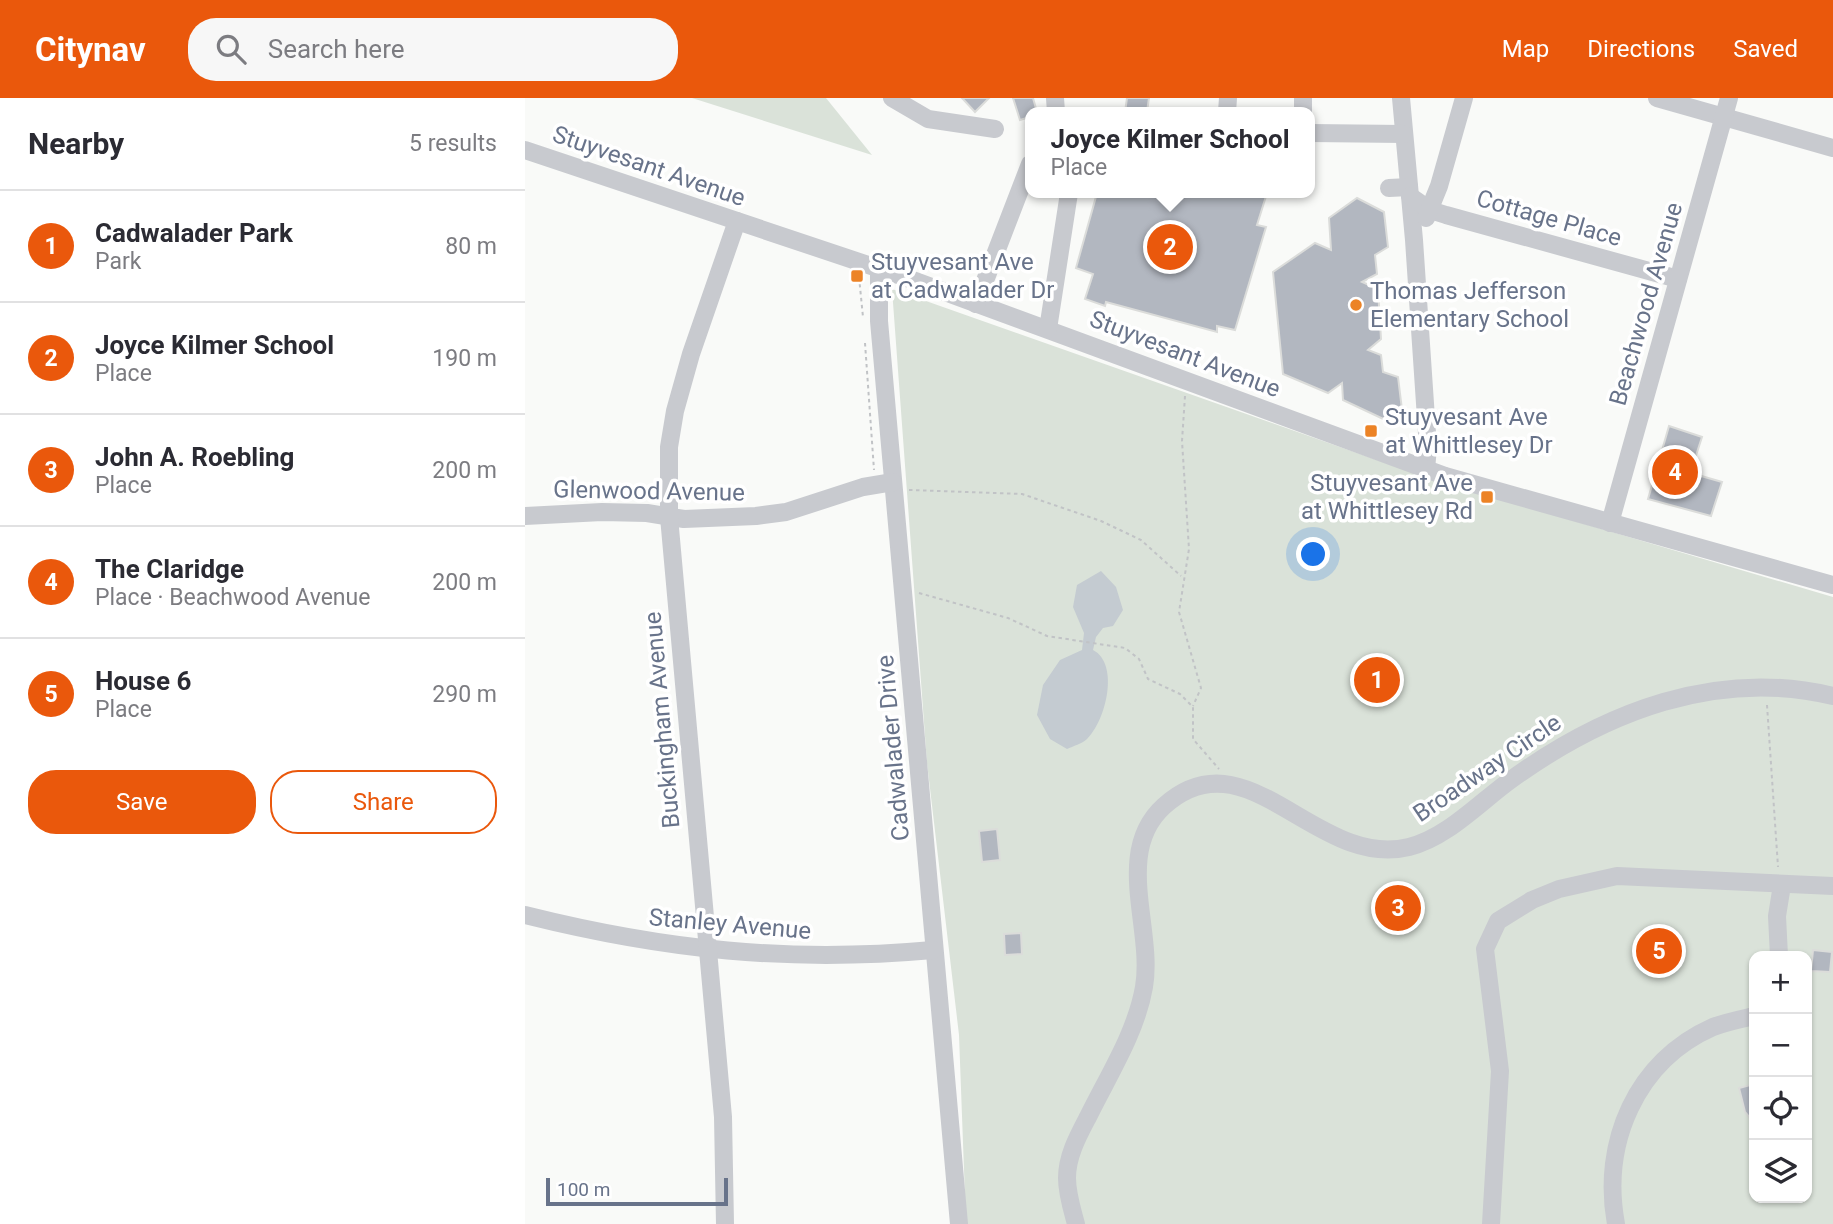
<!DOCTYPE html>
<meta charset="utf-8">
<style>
body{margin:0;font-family:Roboto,sans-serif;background:#f7f7f7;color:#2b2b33}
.controls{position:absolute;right:21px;bottom:21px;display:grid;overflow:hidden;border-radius:14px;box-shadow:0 2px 5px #0004}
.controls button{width:63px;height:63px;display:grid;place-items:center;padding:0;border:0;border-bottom:2px solid #e1e1e2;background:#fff;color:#2b2b33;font:35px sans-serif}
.scale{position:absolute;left:21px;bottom:18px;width:182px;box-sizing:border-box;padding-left:7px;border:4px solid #68738a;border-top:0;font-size:19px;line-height:24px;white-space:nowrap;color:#68738a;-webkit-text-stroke:5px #fff;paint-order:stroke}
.you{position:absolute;left:789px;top:457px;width:24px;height:24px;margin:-18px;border:5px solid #fff;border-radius:50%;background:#1a73e8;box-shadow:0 0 0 10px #1a73e833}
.badge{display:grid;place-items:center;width:46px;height:46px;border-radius:50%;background:#ea580c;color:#fff;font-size:23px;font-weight:700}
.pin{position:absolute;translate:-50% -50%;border:4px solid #fff;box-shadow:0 2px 7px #0006}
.popup{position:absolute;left:500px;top:9px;width:290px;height:91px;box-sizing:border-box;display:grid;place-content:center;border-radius:14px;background:#fff;filter:drop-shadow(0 2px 5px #0005);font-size:23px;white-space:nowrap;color:#7c7c81}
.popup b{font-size:26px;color:#2b2b33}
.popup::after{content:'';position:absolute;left:50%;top:100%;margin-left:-14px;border:14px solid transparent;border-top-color:#fff}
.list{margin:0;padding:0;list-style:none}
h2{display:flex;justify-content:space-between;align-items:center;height:91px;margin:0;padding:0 28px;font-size:30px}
h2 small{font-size:23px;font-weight:400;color:#7c7c81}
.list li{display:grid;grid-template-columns:46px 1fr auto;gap:21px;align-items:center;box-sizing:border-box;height:112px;padding:0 28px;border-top:2px solid #e1e1e2}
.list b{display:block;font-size:26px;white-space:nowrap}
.list p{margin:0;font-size:23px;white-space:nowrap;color:#7c7c81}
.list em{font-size:23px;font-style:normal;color:#7c7c81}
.actions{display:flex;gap:14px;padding:21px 28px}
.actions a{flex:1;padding:16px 0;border:2px solid #ea580c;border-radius:28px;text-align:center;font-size:24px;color:#ea580c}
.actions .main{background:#ea580c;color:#fff}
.icon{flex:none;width:38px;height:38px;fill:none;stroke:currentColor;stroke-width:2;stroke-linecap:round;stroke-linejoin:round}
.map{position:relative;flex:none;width:1308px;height:1126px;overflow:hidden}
header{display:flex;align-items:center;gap:42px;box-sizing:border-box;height:98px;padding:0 35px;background:#ea580c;color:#fff}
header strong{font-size:33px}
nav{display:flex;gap:38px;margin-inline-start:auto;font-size:24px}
.search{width:490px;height:63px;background:#f7f7f7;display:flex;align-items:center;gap:18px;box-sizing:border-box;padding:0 24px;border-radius:28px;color:#7c7c81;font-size:26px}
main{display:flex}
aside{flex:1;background:#fff}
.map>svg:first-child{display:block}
.green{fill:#dae2d9;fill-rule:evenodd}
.water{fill:#c4cbd1}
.building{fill:#b2b7c0;stroke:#dbdcda;stroke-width:2}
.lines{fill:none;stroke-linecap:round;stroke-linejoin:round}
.path{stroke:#c1c3c6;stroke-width:2;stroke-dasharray:3.5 3.5;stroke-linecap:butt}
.minor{stroke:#c8cacf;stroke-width:18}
.poi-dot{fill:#ec8326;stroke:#fff;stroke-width:2.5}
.labels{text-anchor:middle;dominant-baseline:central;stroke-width:7;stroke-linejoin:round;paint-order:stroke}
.street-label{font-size:24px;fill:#68738a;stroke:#fff}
.poi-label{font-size:24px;fill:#68738a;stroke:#fff;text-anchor:start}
</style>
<header>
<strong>Citynav</strong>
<div class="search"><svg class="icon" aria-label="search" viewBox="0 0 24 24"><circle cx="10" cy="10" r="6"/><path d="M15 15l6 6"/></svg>Search here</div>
<nav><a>Map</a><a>Directions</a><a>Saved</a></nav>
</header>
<main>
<aside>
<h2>Nearby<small>5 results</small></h2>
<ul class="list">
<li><span class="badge">1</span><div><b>Cadwalader Park</b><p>Park</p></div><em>80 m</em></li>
<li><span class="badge">2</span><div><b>Joyce Kilmer School</b><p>Place</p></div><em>190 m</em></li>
<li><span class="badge">3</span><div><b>John A. Roebling</b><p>Place</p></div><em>200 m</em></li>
<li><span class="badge">4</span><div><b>The Claridge</b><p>Place · Beachwood Avenue</p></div><em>200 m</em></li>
<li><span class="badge">5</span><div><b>House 6</b><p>Place</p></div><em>290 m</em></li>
</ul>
<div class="actions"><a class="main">Save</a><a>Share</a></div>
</aside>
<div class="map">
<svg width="1308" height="1126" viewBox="0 0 1308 1126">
<rect width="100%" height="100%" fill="#f9faf8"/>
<g class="green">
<path d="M167 0H301L347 57Z"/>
<path d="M367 191 900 379 1308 499V1126H441L434 937 402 665ZM1229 858H1282V1100H1229Z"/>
</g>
<path class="water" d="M576 473 591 489 598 512 588 528 578 530 571 539 568 552C595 566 581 623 562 641 557 646 548 648 542 651L525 641 512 617 518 587 535 562 557 552 559 535 548 509 552 487Z"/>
<g class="building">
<path d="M437 0H464L450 14Z"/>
<path d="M488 0H508L512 14H505V19L495 22Z"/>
<path d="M602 0H624L622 14H600Z"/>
<path d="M572 95H742L732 127 741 129 710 232 692 228V234L581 204 580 208 560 201 568 176 551 170Z"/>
<path d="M832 100 859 114 863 149 850 157 852 176 837 184 853 191 856 241 843 252 856 257 858 274 873 279 878 320 869 326 818 302 817 285 803 295 758 276 748 174 790 145 806 152 804 120Z"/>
<path d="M1144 328 1177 339 1167 370 1173 377 1197 384 1186 418 1123 401Z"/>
<path d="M472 731 475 762 457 764 454 733Z"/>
<path d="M496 835 497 856 480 857 479 836Z"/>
<path d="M1288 852 1307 854 1305 874 1286 873Z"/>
<path d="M1229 986V1025L1220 1014 1214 990Z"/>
</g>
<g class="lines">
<g class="path">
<path d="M334 179 338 219"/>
<path d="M340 245 349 372"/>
<path d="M660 298 657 343 664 451 654 514 676 590 668 608"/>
<path d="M384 392 497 396 576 423 616 442 656 478"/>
<path d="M394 495 483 520 522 538 600 550 614 561 623 581 655 596 668 609V641L694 671"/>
<path d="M1242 607 1253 769"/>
</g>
<g class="minor">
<path d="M367 0 403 21 470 31"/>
<path d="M530 0 531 14"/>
<path d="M778 0V14"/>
<path d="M876 0 889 142 903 350 901 371"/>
<path d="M1132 0 1308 50"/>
<path d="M702 14 703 0"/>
<path d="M785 35 879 36"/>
<path d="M0 52 382 180 920 378 1308 487"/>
<path d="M864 90 884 89"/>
<path d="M885 98 905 112 921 117 1153 181"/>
<path d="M901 120 914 88 939 0"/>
<path d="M354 170V223L434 1126"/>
<path d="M451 206 505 66"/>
<path d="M523 231 544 95"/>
<path d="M0 418 77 414 122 415 159 421 231 418 261 414 338 389 368 384"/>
<path d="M1085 425 1204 0"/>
<path d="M0 817C140 852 264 865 408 852"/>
<path d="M1254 858 1252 818 1257 787"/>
<path d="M200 1126 198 1019 144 419V349L150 313 166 256 212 123"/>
<path d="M551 1126C547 1111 542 1096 542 1080 542 1058 553 1038 563 1019 583 978 611 935 619 889 629 831 588 754 639 708 722 633 791 772 884 749 922 740 956 703 987 681 1080 614 1192 570 1308 598"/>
<path d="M966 1126 975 973 960 851 973 823 1007 802 1034 791 1092 778 1308 788"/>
<path d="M1091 1126C1076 1045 1111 963 1188 929 1201 924 1216 921 1229 918"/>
</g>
</g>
<g class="poi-dot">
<rect x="325" y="171" width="14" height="14" rx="3.5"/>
<circle cx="831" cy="207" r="7"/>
<rect x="839" y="326" width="14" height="14" rx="3.5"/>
<rect x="955" y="392" width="14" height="14" rx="3.5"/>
</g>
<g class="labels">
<g class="street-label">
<text transform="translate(124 68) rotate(19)">Stuyvesant Avenue</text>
<text transform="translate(1024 120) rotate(16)">Cottage Place</text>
<text transform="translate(1121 206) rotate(-74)">Beachwood Avenue</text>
<text transform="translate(660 256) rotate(21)">Stuyvesant Avenue</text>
<text transform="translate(124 393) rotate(1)">Glenwood Avenue</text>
<text transform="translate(137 622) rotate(-95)">Buckingham Avenue</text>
<text transform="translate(368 650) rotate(-95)">Cadwalader Drive</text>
<text transform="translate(962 670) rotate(-34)">Broadway Circle</text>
<text transform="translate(205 826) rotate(5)">Stanley Avenue</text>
</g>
<g class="poi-label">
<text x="346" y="164">Stuyvesant Ave<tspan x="346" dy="28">at Cadwalader Dr</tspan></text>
<text x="845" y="193">Thomas Jefferson<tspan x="845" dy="28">Elementary School</tspan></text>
<text x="860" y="319">Stuyvesant Ave<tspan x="860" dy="28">at Whittlesey Dr</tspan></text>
<text x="948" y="385" text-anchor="end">Stuyvesant Ave<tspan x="948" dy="28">at Whittlesey Rd</tspan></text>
</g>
</g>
</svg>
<div class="controls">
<button>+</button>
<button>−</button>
<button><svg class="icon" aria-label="locate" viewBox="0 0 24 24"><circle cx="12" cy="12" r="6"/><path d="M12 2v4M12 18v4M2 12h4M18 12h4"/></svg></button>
<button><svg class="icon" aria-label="layers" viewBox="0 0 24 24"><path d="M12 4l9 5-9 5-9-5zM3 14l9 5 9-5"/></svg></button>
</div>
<div class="scale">100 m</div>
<div class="you"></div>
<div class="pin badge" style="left:852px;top:582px">1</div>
<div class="pin badge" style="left:645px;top:149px">2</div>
<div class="popup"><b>Joyce Kilmer School</b>Place</div>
<div class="pin badge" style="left:873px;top:810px">3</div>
<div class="pin badge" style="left:1150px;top:374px">4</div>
<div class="pin badge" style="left:1134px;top:853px">5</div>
</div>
</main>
